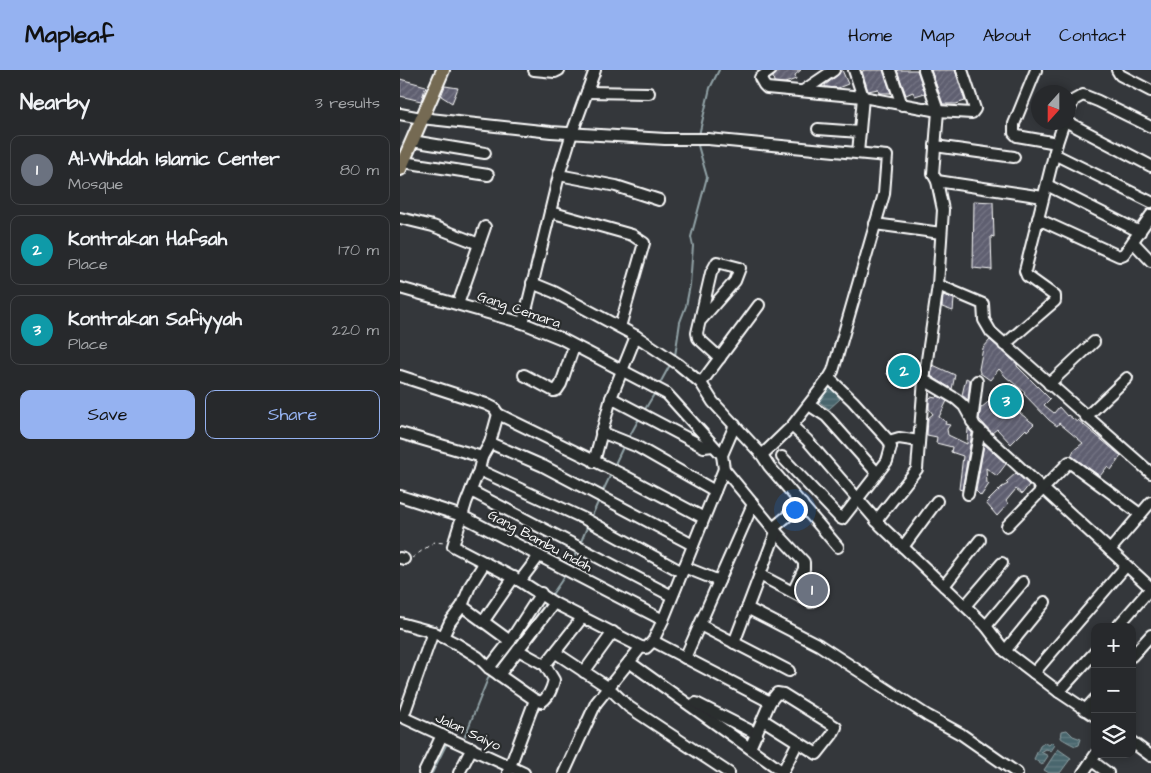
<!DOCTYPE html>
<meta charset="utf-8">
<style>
body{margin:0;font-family:"Architects Daughter",sans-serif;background:#2f3134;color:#f1f3f6}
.controls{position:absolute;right:15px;bottom:15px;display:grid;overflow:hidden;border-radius:10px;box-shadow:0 2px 8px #0003}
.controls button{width:45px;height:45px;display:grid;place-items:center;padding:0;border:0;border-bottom:1px solid #434548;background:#27292c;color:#f1f3f6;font:25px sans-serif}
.compass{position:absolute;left:631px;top:15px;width:45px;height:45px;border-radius:50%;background:#27292c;box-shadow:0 2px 8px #0003;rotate:201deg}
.you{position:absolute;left:394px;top:439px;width:18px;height:18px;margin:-12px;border:4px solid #fff;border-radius:50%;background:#1a73e8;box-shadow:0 0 0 8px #1a73e833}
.badge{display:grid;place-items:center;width:32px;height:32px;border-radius:50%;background:#95b2f1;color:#fff;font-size:16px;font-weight:700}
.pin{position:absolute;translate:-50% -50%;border:2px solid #fff;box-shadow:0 1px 5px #0006}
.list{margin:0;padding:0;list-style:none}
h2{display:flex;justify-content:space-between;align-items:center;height:65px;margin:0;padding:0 20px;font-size:21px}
h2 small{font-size:16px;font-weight:400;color:#a4a6a9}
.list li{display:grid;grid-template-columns:32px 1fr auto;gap:15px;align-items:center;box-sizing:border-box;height:70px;margin:0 10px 10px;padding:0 10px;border:1px solid #434548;border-radius:10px}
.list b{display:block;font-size:19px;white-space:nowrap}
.list p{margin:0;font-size:16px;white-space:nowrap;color:#a4a6a9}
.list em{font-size:16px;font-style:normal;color:#a4a6a9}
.actions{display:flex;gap:10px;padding:15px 20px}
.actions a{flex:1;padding:11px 0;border:1px solid #95b2f1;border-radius:10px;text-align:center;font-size:18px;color:#95b2f1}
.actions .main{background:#95b2f1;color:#111}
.icon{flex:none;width:28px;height:28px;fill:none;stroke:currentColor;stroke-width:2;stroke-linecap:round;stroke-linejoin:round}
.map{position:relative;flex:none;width:751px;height:703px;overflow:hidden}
header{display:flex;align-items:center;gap:30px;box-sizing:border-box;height:70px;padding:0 25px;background:#95b2f1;color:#111}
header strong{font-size:24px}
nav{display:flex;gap:28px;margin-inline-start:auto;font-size:18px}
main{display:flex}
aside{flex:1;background:#27292c}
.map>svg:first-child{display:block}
.water{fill:url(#water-rules);stroke:#92a3a7}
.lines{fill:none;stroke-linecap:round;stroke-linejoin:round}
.stream{stroke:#92a3a7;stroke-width:2}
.building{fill:url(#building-hatch);stroke:#fff}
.minor-casing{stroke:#fff;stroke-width:14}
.major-casing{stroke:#fff;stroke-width:16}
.path{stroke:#fff;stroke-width:1;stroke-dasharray:4 4;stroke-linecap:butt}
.minor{stroke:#2a2d2e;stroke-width:10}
.major{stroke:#756b52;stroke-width:12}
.labels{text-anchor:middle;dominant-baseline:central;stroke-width:4.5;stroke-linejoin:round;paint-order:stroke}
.street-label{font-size:14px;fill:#fff;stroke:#2a2d2e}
</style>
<header>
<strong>Mapleaf</strong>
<nav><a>Home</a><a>Map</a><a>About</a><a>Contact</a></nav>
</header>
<main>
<aside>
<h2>Nearby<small>3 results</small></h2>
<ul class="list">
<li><span class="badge" style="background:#6b7280">1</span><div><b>Al-Wihdah Islamic Center</b><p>Mosque</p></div><em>80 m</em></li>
<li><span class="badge" style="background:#0f9aa8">2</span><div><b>Kontrakan Hafsah</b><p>Place</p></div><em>170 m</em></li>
<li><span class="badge" style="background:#0f9aa8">3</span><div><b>Kontrakan Safiyyah</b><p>Place</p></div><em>220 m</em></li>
</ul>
<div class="actions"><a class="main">Save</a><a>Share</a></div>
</aside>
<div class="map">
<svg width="751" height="703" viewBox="0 0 751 703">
<defs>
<pattern id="water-rules" width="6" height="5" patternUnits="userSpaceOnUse" patternTransform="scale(1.25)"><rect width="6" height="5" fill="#49666d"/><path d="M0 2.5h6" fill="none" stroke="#647d83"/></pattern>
<pattern id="building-hatch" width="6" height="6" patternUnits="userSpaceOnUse" patternTransform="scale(1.25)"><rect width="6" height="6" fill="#5e5e70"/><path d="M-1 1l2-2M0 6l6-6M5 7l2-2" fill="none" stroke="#767685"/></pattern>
</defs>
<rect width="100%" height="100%" fill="#34373b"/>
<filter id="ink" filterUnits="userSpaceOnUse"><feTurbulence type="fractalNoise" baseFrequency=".02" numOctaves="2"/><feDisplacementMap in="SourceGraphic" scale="10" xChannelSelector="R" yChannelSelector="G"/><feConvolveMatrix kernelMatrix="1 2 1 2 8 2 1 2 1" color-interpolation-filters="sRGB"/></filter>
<g filter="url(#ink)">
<g class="water">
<path d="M430 315 440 329 429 339 418 331Z"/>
<path d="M667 660 673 666 681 669 679 675 676 676C674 676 662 669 661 668L662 661Z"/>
<path d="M652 672 655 675 651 681 646 679 641 682 648 686 642 695 634 689 640 676 644 673 649 675Z"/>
<path d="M658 679 671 688 660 703H649L644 700Z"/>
</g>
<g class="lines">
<g class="stream">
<path d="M299 65 310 18 319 0"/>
<path d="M275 286 280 252 286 236 290 215 293 176 291 167 307 107 297 72"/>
<path d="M259 315 271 293"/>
<path d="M244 341 256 321"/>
<path d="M228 369 240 347"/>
<path d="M214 396 224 375"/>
<path d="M202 423 212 402"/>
<path d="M191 448 199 430"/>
<path d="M180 474 188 455"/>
<path d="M170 496 177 480"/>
<path d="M151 526 164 507"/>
<path d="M99 594 147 532"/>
<path d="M65 666 89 606"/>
<path d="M32 703 46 675"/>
</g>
</g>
<g class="building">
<path d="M384 0H401L395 5 396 9 385 13 374 12 373 7 377 2Z"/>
<path d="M441 0H442L448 14 438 18 425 17V15L438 5Z"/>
<path d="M465 0H483L491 23H479L478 19 468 21 462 1Z"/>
<path d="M497 0H517L525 23 515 26 513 22 506 25Z"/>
<path d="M531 0H555L565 31 556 34H543Z"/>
<path d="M0 9 26 16 21 31 0 26Z"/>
<path d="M45 16 58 18 52 33 41 26Z"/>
<path d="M574 131 593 132 594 167 591 166 592 200 573 198Z"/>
<path d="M543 225 554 229 553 241 542 237Z"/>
<path d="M590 270 617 294V296L650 329 644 335 654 343 659 337 667 346 668 345 677 352 678 350 721 386 711 400 707 397 700 406 671 386 674 380 683 373 659 353 657 356 649 350 624 324 625 322 606 307 599 299 590 310 580 303 579 299 583 278Z"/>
<path d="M488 291 519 297 517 309 487 304Z"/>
<path d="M533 295 555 305 552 319 531 306Z"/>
<path d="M566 308 570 310 568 330 562 325Z"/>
<path d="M600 316 620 336 616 340 634 354 627 361 626 359 611 374 597 359 592 363 579 349 581 338 593 328 591 326Z"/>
<path d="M538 326 547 331 539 347 546 352 545 354 550 355 547 359 548 365 567 374 568 358 572 363 562 420 559 419 563 386 551 382 552 377 536 373 537 367 527 365 528 348 533 344 529 339V329L531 327 536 328Z"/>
<path d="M584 374 606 394 597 406 586 398 587 413 589 414 581 426 576 421Z"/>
<path d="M616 403 629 415 622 424 616 419 606 431 608 434 597 446 586 433 602 417 608 414 606 412Z"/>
</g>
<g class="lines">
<g class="minor-casing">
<g id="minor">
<path d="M134 0 155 2 159 0"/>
<path d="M195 0 172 63 159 105 216 116 259 130"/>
<path d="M371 0 360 8 364 15 367 18 463 27 538 41 572 43 575 39 562 0"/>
<path d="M454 0 463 27 458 83"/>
<path d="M490 0 502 35"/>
<path d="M636 0 614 54V63L617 66 657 73"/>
<path d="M717 0 720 5 751 21"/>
<path d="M403 21 434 0"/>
<path d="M187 22 249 23"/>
<path d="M668 42 674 30 683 25 698 31 751 57"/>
<path d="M0 44 21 48 151 62 265 69H308L487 86 484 124 433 301 429 308 392 356 362 385"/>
<path d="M667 52 751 96"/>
<path d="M418 59 460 62"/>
<path d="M12 71 85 83"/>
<path d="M535 76 614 87"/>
<path d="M654 84 751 132"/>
<path d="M3 92 88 105"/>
<path d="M159 105 150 142 232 165 244 173 220 257"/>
<path d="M537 111 643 127"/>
<path d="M647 115 740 162"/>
<path d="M0 148 33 156 79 174"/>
<path d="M638 149 719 186 724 184 751 145"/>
<path d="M475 154 541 163"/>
<path d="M733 172 751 191"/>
<path d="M132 213 154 222 236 266 278 294 301 313 313 332 362 385 369 396 438 477"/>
<path d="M538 215 583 234 584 250 591 262 751 403"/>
<path d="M0 218 123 253 160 268 267 324 322 385"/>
<path d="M58 234 85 157"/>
<path d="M301 250 335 211 340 198 317 192 311 203 297 263 298 268 320 288"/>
<path d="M123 253 150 142"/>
<path d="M604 275 655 231V226L627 206 625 201 657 73 664 52"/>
<path d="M124 305 154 321 157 320 161 314 174 276"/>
<path d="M0 306 86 334 94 338 98 344"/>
<path d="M524 310 556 329 564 336 575 356 751 518"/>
<path d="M301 313 359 235"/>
<path d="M649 314 694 272"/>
<path d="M211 328 304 377 313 376"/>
<path d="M409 335 426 346 477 403"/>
<path d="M686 347 727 308"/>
<path d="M572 352 577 311"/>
<path d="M335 355 322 385 324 399 376 462 404 492V499L393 522"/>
<path d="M392 356 407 370 481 456 586 556 605 581 659 622 695 646"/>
<path d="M201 362 236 376 315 421 263 550 253 571 246 578 241 577 154 533 120 511 53 476 66 433 79 400 82 387 90 373 98 344 219 403 304 448"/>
<path d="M0 363 82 387"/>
<path d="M489 371 499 368 519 371"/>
<path d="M90 373 143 396 293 475"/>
<path d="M382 387 440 448 442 449 487 391 491 377 489 371 453 331 429 308"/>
<path d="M194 392 211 328 236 266"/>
<path d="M79 400 185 449 282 502"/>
<path d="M71 421 272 526"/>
<path d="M315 421 324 399"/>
<path d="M568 424 580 360"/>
<path d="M0 426 62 446 263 550"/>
<path d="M476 451 517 399 524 310 538 215 543 140 537 111 533 104 538 41 524 0"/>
<path d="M607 456 669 392 740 444"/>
<path d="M373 458 402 434"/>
<path d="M503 477 537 431"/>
<path d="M710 480 751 432"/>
<path d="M0 488 4 489"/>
<path d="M284 497 319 511"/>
<path d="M360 505 411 532"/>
<path d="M120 511 139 486"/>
<path d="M544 516 580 470"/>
<path d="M62 536 110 571"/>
<path d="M565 536 602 493"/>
<path d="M347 538 419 575 528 646 561 664 617 703"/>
<path d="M83 552 114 507"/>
<path d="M0 553 33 562 57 574 78 587 89 598 135 630 141 632C149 628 152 618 154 610L145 595"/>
<path d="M300 555 389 601"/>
<path d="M586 556 623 512"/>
<path d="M717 557 751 518"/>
<path d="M43 567 50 552 62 536 70 516 85 492"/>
<path d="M253 571 370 632"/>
<path d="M334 573 376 462"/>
<path d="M118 580 145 595 182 548"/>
<path d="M605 581 645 532"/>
<path d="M156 583 209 618 229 637 329 703"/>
<path d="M732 586 751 565"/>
<path d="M285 588 353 434"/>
<path d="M229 592 383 702"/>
<path d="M89 598 110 571 141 523"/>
<path d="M184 602 213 562"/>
<path d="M634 603 726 496"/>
<path d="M99 605 154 533"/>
<path d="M659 622 695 582"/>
<path d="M296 633 357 664"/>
<path d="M685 640 695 629"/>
<path d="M0 646 124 703"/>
<path d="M3 647 33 562"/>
<path d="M732 672 751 686"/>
<path d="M350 678 370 632 377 623 383 624 436 657 432 665 417 684 363 650"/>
<path d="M692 691 708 703"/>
<path d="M108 702 135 630"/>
<path d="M24 703 42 665"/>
<path d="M59 703 72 678"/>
<path d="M164 703 196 633 241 577"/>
<path d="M382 703 398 672"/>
<path d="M683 703 696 684"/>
</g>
</g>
<g class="major-casing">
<path id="major" d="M0 99 43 0"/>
</g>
<path class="path" d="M12 488 34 472 45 473"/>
<use href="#minor" class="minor"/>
<use href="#major" class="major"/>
</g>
</g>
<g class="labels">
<g class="street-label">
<text transform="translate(119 240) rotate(19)">Gang Cemara</text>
<text transform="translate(140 471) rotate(28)">Gang Bambu Indah</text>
<text transform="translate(68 662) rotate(25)">Jalan Saiyo</text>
</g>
</g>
</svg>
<div class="controls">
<button>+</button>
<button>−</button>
<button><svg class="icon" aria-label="layers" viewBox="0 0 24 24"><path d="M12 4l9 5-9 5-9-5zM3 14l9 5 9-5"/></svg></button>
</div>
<svg class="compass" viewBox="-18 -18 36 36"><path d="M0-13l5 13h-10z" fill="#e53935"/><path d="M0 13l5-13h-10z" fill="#a4a6a9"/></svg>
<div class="you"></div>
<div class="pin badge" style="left:412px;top:520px;background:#6b7280">1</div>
<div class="pin badge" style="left:504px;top:301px;background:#0f9aa8">2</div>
<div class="pin badge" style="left:606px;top:331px;background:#0f9aa8">3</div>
</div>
</main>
